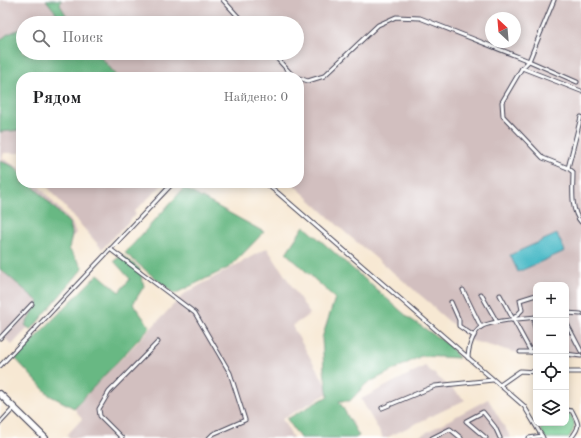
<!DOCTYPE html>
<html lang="ru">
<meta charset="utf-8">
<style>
body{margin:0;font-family:"Old Standard TT",serif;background:#f2f2f2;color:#202124}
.controls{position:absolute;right:12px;bottom:12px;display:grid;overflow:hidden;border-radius:8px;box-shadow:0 2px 10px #0003}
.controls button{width:36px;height:36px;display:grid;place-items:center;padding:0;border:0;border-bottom:1px solid #e0e0e0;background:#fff;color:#202124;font:20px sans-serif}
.compass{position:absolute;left:485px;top:12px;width:36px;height:36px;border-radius:50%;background:#fff;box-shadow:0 2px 10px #0003;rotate:334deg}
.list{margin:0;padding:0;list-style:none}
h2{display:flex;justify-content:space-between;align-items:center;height:52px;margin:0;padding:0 16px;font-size:17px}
h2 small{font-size:13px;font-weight:400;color:#757577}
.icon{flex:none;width:22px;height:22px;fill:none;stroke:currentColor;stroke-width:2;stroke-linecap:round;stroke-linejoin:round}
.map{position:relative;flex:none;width:581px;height:438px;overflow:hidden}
.search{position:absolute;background:#fff;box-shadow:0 2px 10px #0003;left:16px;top:16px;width:288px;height:44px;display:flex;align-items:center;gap:10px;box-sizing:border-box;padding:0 14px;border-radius:22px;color:#757577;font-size:15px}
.panel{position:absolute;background:#fff;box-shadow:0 2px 10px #0003;left:16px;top:72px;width:288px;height:116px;border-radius:16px}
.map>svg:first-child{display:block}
.industrial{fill:#d2bfbf;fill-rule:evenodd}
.green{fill:#7fd79b;stroke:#507c6b}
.forest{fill:#67b883;stroke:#446d5f}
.water{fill:#4ebbc8;stroke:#386e82}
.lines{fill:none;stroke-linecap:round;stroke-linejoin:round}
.lane-casing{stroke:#424052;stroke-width:5}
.street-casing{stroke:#424052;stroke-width:8}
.lane{stroke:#fff;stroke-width:3}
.street{stroke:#fff;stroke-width:5.5}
</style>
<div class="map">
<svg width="581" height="438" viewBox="0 0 581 438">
<rect width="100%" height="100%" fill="#fff"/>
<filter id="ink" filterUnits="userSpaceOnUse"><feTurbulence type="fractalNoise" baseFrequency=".025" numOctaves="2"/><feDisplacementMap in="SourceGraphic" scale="8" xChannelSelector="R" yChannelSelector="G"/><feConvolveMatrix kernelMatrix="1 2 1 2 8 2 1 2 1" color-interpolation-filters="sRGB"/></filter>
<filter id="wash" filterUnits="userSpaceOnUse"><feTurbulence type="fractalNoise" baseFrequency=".012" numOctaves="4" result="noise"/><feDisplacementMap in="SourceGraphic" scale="16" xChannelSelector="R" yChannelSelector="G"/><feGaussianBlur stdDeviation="0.9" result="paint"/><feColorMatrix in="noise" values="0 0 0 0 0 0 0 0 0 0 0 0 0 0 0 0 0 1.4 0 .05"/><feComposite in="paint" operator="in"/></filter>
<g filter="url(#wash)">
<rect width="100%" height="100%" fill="#f7e8d3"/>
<g class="industrial">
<path d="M0 0H581V357L566 356V285H536V355L522 354 472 341 437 311 431 304 347 234 292 183H299V77H21V153H4L2 158 21 169V183H36L72 223 76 233 61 250 78 275 12 345 0 333ZM491 18H515V42H491ZM23 23H297V53H23Z"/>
<path d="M44 183H164L134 212 136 214 102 249Z"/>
<path d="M267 248 310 314 292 326 330 392 282 419 293 438H70L67 435 82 419 74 408 184 294Z"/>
<path d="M425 366 465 400 386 438H383L361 399Z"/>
<path d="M488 399 511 438H416Z"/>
</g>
<path class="green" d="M566 413C578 418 575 430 568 438H545L539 426 545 423H566Z"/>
<g class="forest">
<path d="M46 0H61L60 5 71 23H35L57 14Z"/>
<path d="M23 28V53H97L118 77H21V130L0 132V40L8 34Z"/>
<path d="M0 161 15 167 21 174V183H30L70 224 72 234 69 249 83 268 31 330 25 325 39 302 0 269Z"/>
<path d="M184 188 264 232 230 267 174 294 125 253Z"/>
<path d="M304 226 409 318 449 345 459 358 421 356 366 384 350 401H339L359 436 355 438H300L287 419 328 396 324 370 322 338 335 298 286 253Z"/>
<path d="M122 255 139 268 144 286 133 304 150 327 74 408 49 395 15 358 98 274 119 292 130 279 114 261Z"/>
</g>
<path class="water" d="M557 234 565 251 518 272 510 255Z"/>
</g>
<g filter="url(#ink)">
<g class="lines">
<g class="lane-casing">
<g id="lane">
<path d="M223 0 244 23"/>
<path d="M554 0 529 61 522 68 502 102 503 116 543 158 568 168 573 172C573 187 570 210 581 222"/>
<path d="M272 53 293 76 296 77"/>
<path d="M522 68 581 91"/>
<path d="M299 78 308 81 324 76 378 25 396 17 420 18 529 61 577 82"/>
<path d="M568 168 581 117"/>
<path d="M265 183 278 193 524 406 543 438"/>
<path d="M110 249 195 313 230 373 245 420 213 434 209 438"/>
<path d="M463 290 481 327"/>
<path d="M481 294 497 322"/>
<path d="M500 295 531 352"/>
<path d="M451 302 459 320V326L474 336"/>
<path d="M566 313 581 314"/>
<path d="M536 316 534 324 536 331"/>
<path d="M512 320 522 310 520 300 536 295"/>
<path d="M566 322 581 351"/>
<path d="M0 338 32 304"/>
<path d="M520 352H536"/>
<path d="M566 354 581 356"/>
<path d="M468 358C468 349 473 332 481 327 489 321 525 318 536 317"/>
<path d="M0 366 173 183"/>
<path d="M566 372H581"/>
<path d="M500 385 520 371 536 372"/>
<path d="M382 408 435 386 493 380"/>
<path d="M566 410 572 411C579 424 581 426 571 438"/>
<path d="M0 423 14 408"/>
<path d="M122 438 100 416 99 409 109 392 158 342"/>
<path d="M432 438 450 429 461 438"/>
<path d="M486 438 466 421 483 412 495 427 500 438"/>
<path d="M529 438 542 436"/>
</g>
</g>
<g class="street-casing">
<path id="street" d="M0 394 45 438"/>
</g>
<use href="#lane" class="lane"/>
<use href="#street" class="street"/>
</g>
</g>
</svg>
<div class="controls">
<button>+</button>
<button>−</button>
<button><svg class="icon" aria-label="locate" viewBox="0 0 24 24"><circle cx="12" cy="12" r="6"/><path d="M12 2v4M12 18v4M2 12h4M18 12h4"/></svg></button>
<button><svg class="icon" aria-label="layers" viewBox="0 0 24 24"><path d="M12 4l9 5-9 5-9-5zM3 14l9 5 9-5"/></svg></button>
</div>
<svg class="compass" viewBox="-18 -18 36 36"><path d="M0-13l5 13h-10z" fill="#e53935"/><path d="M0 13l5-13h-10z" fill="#757577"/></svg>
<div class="search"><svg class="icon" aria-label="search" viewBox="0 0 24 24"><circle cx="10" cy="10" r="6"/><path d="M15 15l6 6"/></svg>Поиск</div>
<section class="panel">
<h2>Рядом<small>Найдено: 0</small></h2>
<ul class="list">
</ul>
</section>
</div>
